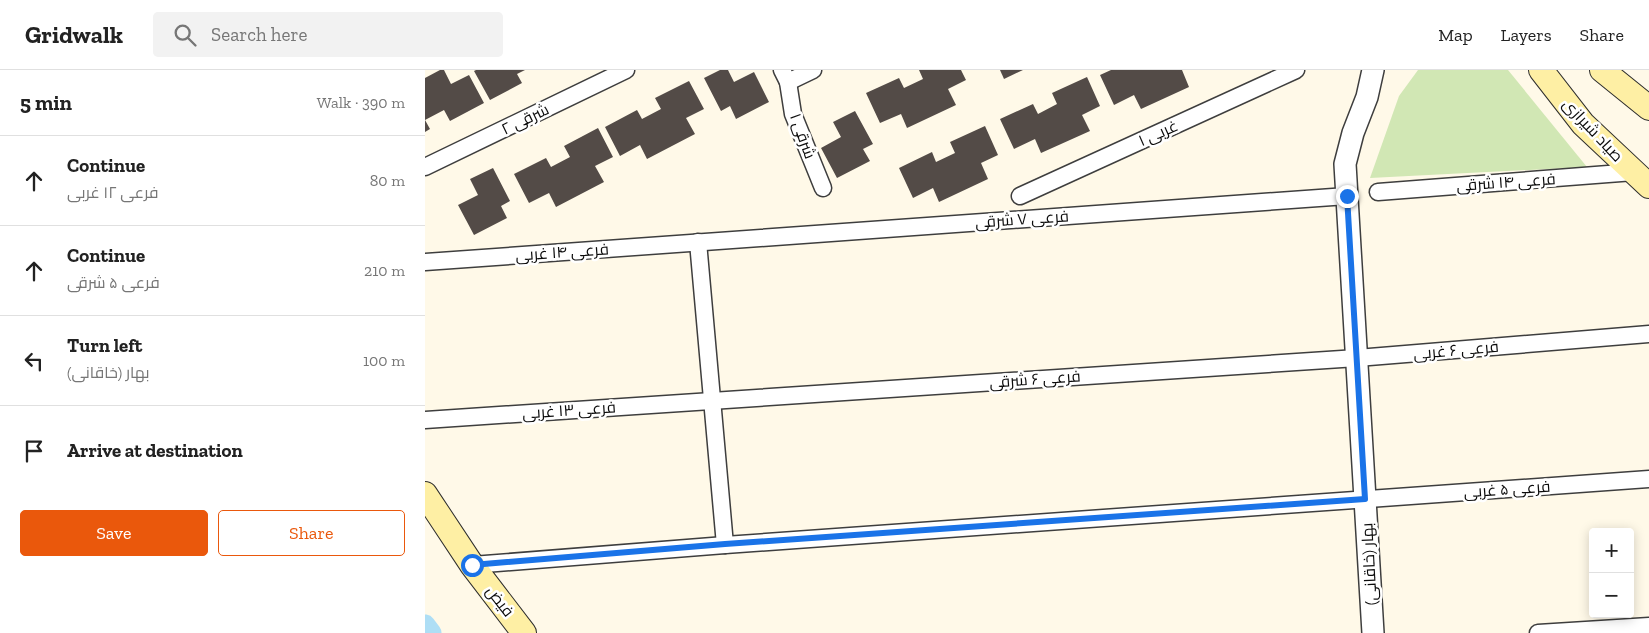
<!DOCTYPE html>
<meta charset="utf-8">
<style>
body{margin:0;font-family:"Zilla Slab",Cairo,serif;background:#f2f2f2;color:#222}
.controls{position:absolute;right:15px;bottom:15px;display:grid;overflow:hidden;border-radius:5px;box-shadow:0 2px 12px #0003}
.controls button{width:45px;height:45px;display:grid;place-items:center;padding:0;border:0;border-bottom:1px solid #e0e0e0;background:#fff;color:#222;font:25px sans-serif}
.stop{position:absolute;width:15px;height:15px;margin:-11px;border:4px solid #1a73e8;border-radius:50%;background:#fff}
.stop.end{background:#1a73e8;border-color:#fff;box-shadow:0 1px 5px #0008}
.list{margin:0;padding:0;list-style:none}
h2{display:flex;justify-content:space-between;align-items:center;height:65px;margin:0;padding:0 20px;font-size:21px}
h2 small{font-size:16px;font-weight:400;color:#767676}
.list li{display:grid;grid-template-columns:32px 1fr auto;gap:15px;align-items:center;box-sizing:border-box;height:90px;padding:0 20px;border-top:1px solid #e0e0e0}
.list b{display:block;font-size:19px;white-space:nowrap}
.list p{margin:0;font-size:16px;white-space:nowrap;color:#767676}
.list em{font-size:16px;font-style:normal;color:#767676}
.actions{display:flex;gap:10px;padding:15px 20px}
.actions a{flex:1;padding:11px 0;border:1px solid #ea580c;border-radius:5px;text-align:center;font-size:18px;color:#ea580c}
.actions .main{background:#ea580c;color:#fff}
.icon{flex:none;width:28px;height:28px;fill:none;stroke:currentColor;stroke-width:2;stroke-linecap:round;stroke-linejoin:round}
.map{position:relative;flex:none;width:1224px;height:563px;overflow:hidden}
header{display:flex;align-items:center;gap:30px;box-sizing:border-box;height:70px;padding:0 25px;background:#fff;border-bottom:1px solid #e0e0e0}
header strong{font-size:24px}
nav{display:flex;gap:28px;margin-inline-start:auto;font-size:18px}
.search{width:350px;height:45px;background:#f2f2f2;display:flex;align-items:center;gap:12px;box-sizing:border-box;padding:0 18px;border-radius:5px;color:#767676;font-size:19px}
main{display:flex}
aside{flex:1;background:#fff}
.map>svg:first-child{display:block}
.green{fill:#d1e7b4}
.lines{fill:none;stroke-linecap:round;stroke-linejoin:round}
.canal{stroke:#aedef5;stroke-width:21}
.building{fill:#534b47}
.minor-casing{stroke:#3e3e3e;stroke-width:19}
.tertiary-casing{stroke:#3e3e3e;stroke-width:24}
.secondary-casing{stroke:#2d2d2d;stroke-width:26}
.minor{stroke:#fff;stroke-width:16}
.tertiary{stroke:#fff;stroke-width:21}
.secondary{stroke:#feefa4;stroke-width:24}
.route{stroke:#1a73e8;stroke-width:6}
.labels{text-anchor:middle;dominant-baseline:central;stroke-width:5;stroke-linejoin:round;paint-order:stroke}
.street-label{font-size:16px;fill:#0b0b0b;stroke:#fff}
</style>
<header>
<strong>Gridwalk</strong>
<div class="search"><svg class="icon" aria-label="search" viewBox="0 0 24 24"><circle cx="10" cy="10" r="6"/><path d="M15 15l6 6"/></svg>Search here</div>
<nav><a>Map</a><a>Layers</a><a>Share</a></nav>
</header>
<main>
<aside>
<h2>5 min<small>Walk · 390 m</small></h2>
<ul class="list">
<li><svg class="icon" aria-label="ahead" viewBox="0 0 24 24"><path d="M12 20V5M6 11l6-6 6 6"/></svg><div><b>Continue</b><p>فرعی ۱۲ غربی</p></div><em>80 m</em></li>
<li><svg class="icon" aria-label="ahead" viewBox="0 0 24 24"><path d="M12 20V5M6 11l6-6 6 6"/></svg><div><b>Continue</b><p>فرعی ۵ شرقی</p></div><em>210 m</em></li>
<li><svg class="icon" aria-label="left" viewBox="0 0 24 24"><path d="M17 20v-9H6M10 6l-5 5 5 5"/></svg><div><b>Turn left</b><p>بهار (خاقانی)</p></div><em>100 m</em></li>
<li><svg class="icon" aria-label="arrive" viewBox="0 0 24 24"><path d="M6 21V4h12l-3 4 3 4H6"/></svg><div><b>Arrive at destination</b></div></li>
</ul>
<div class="actions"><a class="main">Save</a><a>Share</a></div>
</aside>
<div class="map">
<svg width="1224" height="563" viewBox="0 0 1224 563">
<rect width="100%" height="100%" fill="#fff9e8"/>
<path class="green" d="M993 0H1083L1162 97 945 108 974 26Z"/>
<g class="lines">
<path class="canal" d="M0 555 6 563"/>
</g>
<g class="building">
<path d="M15 0H19L26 14 44 5 59 33 25 51 19 40 0 50 5 59 0 62V8Z"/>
<path d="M51 0H100L92 4 97 13 65 30 49 1Z"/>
<path d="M295 0H303L309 12 329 2 344 32 311 49 305 36 296 41 279 8Z"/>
<path d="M494 0H536L541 10 523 19 531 35 482 58 476 44 455 53 441 23 474 8 479 18 498 9Z"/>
<path d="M575 0H598L579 9Z"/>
<path d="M686 0H757L764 17 716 39 709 25 689 35 675 5Z"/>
<path d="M662 7 675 36 657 45 665 61 616 83 610 69 589 79 575 49 608 34 613 44 632 34 627 23Z"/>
<path d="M264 11 279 39 261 48 270 64 222 89 215 75 195 86 180 57 212 40 217 49 236 39 230 28Z"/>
<path d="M430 41 448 74 438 79 445 91 412 108 396 78 416 67 408 52Z"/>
<path d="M560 56 573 85 556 93 563 109 514 132 508 118 488 128 474 98 507 82 511 92 530 83 525 72Z"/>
<path d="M173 58 188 87 170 96 179 112 131 137 124 123 104 133 89 104 121 88 126 97 145 87 139 76Z"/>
<path d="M68 98 85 131 76 136 82 148 49 165 33 135 53 125 45 109Z"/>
</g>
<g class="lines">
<g class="minor-casing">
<g id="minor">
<path d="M357 0 363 12 388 0"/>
<path d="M363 12 368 44 398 118"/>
<path d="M0 97 201 0"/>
<path d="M953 122 1209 102"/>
<path d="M595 126 871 0"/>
<path d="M273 172 300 475"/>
<path d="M0 192 922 126"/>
<path d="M0 350 932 288 1224 264"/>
<path d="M47 495 300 475 1224 409"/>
<path d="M1113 563 1224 556"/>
</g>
</g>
<g class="tertiary-casing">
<path id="tertiary" d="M948 563 920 94 928 63 942 27 948 0"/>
</g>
<g class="secondary-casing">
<g id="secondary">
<path d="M1116 0 1158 54 1224 116"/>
<path d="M1177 0 1224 38"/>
<path d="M0 424 47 495 99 563"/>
</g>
</g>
<use href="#minor" class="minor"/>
<use href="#tertiary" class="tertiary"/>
<use href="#secondary" class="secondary"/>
</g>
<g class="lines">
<path class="route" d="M47 495 300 474 940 429 922 126"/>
</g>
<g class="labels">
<g class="street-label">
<text transform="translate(100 49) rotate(-26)">۲ شرقی</text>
<text transform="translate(1168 60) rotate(47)">صیاد شیرازی</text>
<text transform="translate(733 63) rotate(-24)">۱ غربی</text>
<text transform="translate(378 66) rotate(70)">۱ شرقی</text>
<text transform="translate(1081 112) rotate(-4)">فرعی ۱۴ شرقی</text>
<text transform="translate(597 149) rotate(-4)">فرعی ۷ شرقی</text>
<text transform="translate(137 182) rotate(-4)">فرعی ۱۴ غربی</text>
<text transform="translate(1031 280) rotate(-5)">فرعی ۶ غربی</text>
<text transform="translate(610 309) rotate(-4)">فرعی ۶ شرقی</text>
<text transform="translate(144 340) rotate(-4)">فرعی ۱۳ غربی</text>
<text transform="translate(1082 419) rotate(-4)">فرعی ۵ غربی</text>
<text transform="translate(944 494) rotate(-93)">بهار (خاقانی)</text>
<text transform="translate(75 531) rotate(52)">فیض</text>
</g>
</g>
</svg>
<div class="controls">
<button>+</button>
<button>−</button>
</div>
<div class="stop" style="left:47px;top:495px"></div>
<div class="stop end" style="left:922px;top:126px"></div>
</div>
</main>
